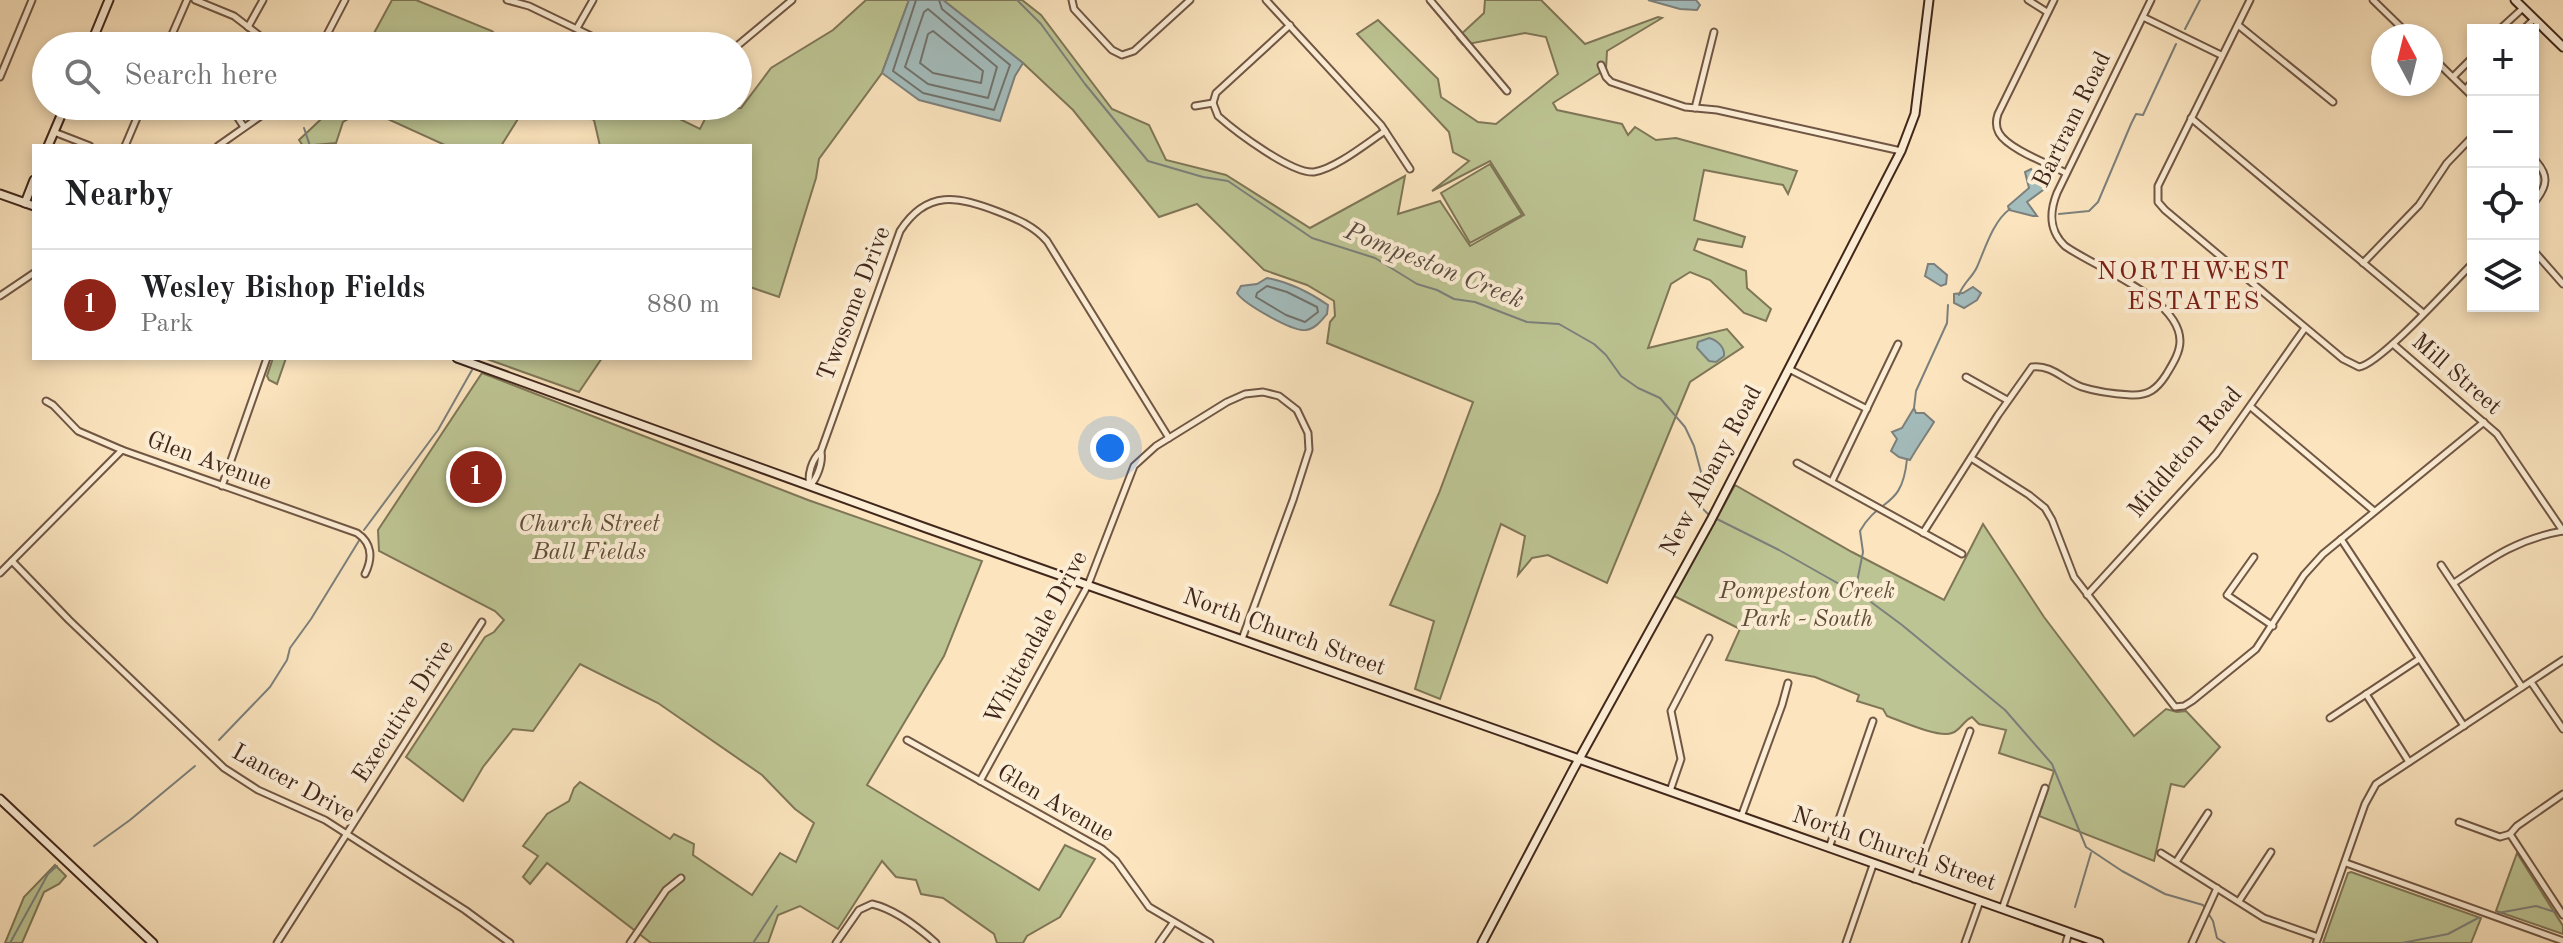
<!DOCTYPE html>
<meta charset="utf-8">
<style>
body{margin:0;font-family:"Old Standard TT",serif;background:#f2f2f2;color:#202124}
.controls{position:absolute;right:24px;top:24px;display:grid;overflow:hidden;border-radius:0px;box-shadow:0 4px 12px #0003}
.controls button{width:72px;height:72px;display:grid;place-items:center;padding:0;border:0;border-bottom:2px solid #e0e0e0;background:#fff;color:#202124;font:40px sans-serif}
.compass{position:absolute;left:2371px;top:24px;width:72px;height:72px;border-radius:50%;background:#fff;box-shadow:0 4px 12px #0003;rotate:353deg}
.you{position:absolute;left:1110px;top:448px;width:28px;height:28px;margin:-20px;border:6px solid #fff;border-radius:50%;background:#1a73e8;box-shadow:0 0 0 12px #1a73e833}
.badge{display:grid;place-items:center;width:52px;height:52px;border-radius:50%;background:#8f2418;color:#fff;font-size:26px;font-weight:700}
.pin{position:absolute;translate:-50% -50%;border:4px solid #fff;box-shadow:0 2px 8px #0006}
.list{margin:0;padding:0;list-style:none}
h2{display:flex;justify-content:space-between;align-items:center;height:104px;margin:0;padding:0 32px;font-size:34px}
h2 small{font-size:26px;font-weight:400;color:#757577}
.list li{display:grid;grid-template-columns:52px 1fr auto;gap:24px;align-items:center;box-sizing:border-box;height:112px;padding:0 32px;border-top:2px solid #e0e0e0}
.list b{display:block;font-size:30px;white-space:nowrap}
.list p{margin:0;font-size:26px;white-space:nowrap;color:#757577}
.list em{font-size:26px;font-style:normal;color:#757577}
.icon{flex:none;width:44px;height:44px;fill:none;stroke:currentColor;stroke-width:2;stroke-linecap:round;stroke-linejoin:round}
.map{position:relative;flex:none;width:2563px;height:943px;overflow:hidden}
.search{position:absolute;background:#fff;box-shadow:0 4px 12px #0003;left:32px;top:32px;width:720px;height:88px;display:flex;align-items:center;gap:20px;box-sizing:border-box;padding:0 28px;border-radius:44px;color:#757577;font-size:30px}
.panel{position:absolute;background:#fff;box-shadow:0 4px 12px #0003;left:32px;top:144px;width:720px;height:216px;border-radius:0px}
.map>svg:first-child{display:block}
.green{fill:#bdc493;stroke:#7f7657;stroke-width:2}
.water{fill:#a3bcbc;stroke:#7c807c;stroke-width:2}
.lines{fill:none;stroke-linecap:round;stroke-linejoin:round}
.shore{stroke:#72726c;stroke-width:2}
.stream{stroke:#7c807c;stroke-width:2}
.street-casing{stroke:#705644;stroke-width:9}
.secondary-casing{stroke:#41271b;stroke-width:11}
.street{stroke:#fcedd5;stroke-width:5}
.secondary{stroke:#fcedd5;stroke-width:7}
.labels{text-anchor:middle;dominant-baseline:central;stroke-width:8;stroke-linejoin:round;paint-order:stroke}
.street-label{font-size:24px;fill:#41271b;stroke:#fcedd5}
.park-label{font-size:24px;font-style:italic;fill:#604e39;stroke:#fcedd5}
.water-label{font-size:26px;font-style:italic;fill:#5a4c43;stroke:#fcedd5}
.neighbourhood-label{font-size:26px;letter-spacing:2px;fill:#7a1f14;stroke:#fcedd5}
</style>
<div class="map">
<svg width="2563" height="943" viewBox="0 0 2563 943">
<rect width="100%" height="100%" fill="#fbe4be"/>
<filter id="stains"><feTurbulence type="fractalNoise" baseFrequency=".0025" numOctaves="4"/><feColorMatrix values="0 0 0 0 .2 0 0 0 0 .09 0 0 0 0 .02 0 0 0 .5 -.17"/></filter>
<radialGradient id="worn" r=".72"><stop offset=".6" stop-color="#630" stop-opacity="0"/><stop offset="1" stop-color="#630" stop-opacity=".3"/></radialGradient>
<g class="green">
<path d="M392 0H416L492 31 509 46H367Z"/>
<path d="M866 0H909L882 73 819 159 816 178 779 297 750 287V146H600L594 120 563 106H653L700 129 710 109 741 108 771 68 833 30Z"/>
<path d="M943 0H1022L1041 15 1112 109 1149 125 1166 160 1226 175 1310 228 1405 176 1398 214 1440 201 1470 246 1524 215 1490 161 1432 191 1469 161 1453 152 1449 132 1357 34 1378 20 1438 79 1441 97 1478 122 1496 124 1558 74 1546 37 1525 33 1463 45 1457 38 1484 13 1485 0H1541L1585 44 1658 17 1662 18 1607 51 1606 69 1553 103 1557 110 1622 124 1628 135 1635 127 1656 140 1676 138 1797 171 1788 194 1783 185 1704 170 1694 220 1745 237 1742 247 1698 239 1694 250 1746 271 1747 288 1771 309 1766 321 1744 313 1710 280 1690 272 1671 284 1648 348 1727 329 1743 347 1690 382 1607 583 1548 555 1532 558 1518 575 1525 536 1501 524 1440 699 1415 689 1434 621 1390 605 1439 493 1473 402 1327 343 1330 322 1335 316 1334 301 1307 285 1264 270 1197 204 1159 217 1073 110 1023 63Z"/>
<path d="M335 106H526L501 146H447L366 109 343 122 336 143 303 146 299 140Z"/>
<path d="M1490 164 1522 215 1470 243 1441 193Z"/>
<path d="M273 358H286L277 384 269 380 267 376Z"/>
<path d="M484 358H602L579 392Z"/>
<path d="M482 373 808 500 982 561 944 656 867 785 1039 890 1065 845 1095 859 1060 917 1027 936 1023 943H997L994 934 943 898 921 894 916 880 896 877 882 861 838 929 800 906 778 915 768 943H651L547 863 530 884 523 877 538 856 523 846 547 814 569 801 574 788 580 782 670 839 674 834 694 844 693 855 752 895 780 853 796 862 814 823 795 809 762 775 658 703 580 664 533 731 513 729 483 767 463 801 406 757 485 637 494 632 504 620 495 611 379 551 378 530Z"/>
<path d="M1735 485 1852 552 1944 600 1983 524 2044 617 2134 736 2166 709 2177 712 2186 711 2220 747 2184 787 2171 784 2154 861 2039 816 2054 771 1999 753 2006 730 1979 724 1972 717C1963 721 1961 730 1952 733 1938 738 1901 721 1887 716L1883 709 1857 701 1859 695 1815 677 1726 660 1740 629 1674 596Z"/>
<path d="M2517 853 2563 926V934L2496 911Z"/>
<path d="M55 865 66 876 59 884 44 892 22 943H5L24 897Z"/>
<path d="M2351 872 2481 918 2471 943H2323L2348 873Z"/>
</g>
<g class="water">
<path d="M909 0H943L1023 63 1015 76 1000 121 919 100 882 73Z"/>
<path d="M1648 0H1696L1700 5 1697 10 1680 9Z"/>
<path d="M2031 169 2041 181 2049 182 2050 185 2027 202 2037 216H2033L2009 210 2008 206 2029 188 2025 172Z"/>
<path d="M1928 264H1934L1947 275 1946 284 1941 286 1925 276Z"/>
<path d="M1267 278C1289 282 1309 292 1328 305L1327 314C1322 320 1315 329 1306 330 1293 332 1244 304 1237 293L1241 286 1257 284Z"/>
<path d="M1973 287 1981 293 1977 300 1964 308 1954 303V294L1963 293Z"/>
<path d="M1709 338C1717 340 1725 347 1724 356L1716 362 1709 361 1697 348 1698 342Z"/>
<path d="M1914 408 1916 413H1924L1934 422C1926 435 1918 446 1910 460L1899 457 1891 451 1897 439 1892 432 1902 428Z"/>
</g>
<g class="lines">
<g class="shore">
<path d="M916 0 893 71 923 93 994 110 1010 65 942 9 939 0"/>
<path d="M928 9 997 67 988 98 928 84 905 67 924 12Z"/>
<path d="M933 31 983 71 981 83 933 73 920 63 928 34Z"/>
<path d="M1267 286 1287 292 1317 307 1318 312 1305 322 1286 315 1256 297 1257 293Z"/>
</g>
<g class="stream">
<path d="M1017 0 1041 24 1085 84 1148 161 1203 177 1228 181 1312 238 1375 258 1417 284 1437 290 1454 299 1475 302 1527 322 1559 324 1594 344 1606 355 1621 376 1638 388 1660 398 1685 427 1694 446 1701 472 1703 509 1709 515"/>
<path d="M2185 29 2200 0"/>
<path d="M304 128 310 146"/>
<path d="M2059 214 2089 211 2098 202 2131 124 2136 114 2143 115 2176 44"/>
<path d="M1959 295C1963 283 1972 278 1977 267 1985 249 1993 221 2010 209"/>
<path d="M1914 408 1916 391 1947 323 1948 305"/>
<path d="M1715 518 1779 550 1871 602 1902 625 2005 710 2052 764 2086 847 2122 871 2165 894 2203 905 2213 921 2217 938 2225 943"/>
<path d="M364 530 438 430 472 370"/>
<path d="M1855 592 1863 552 1860 531C1880 496 1902 510 1907 459"/>
<path d="M219 740 270 687 287 660 290 648 311 619 360 539"/>
<path d="M94 846 130 820 195 766"/>
<path d="M2075 907 2091 853"/>
<path d="M2498 913 2536 906 2558 913"/>
<path d="M10 943 48 874 57 866"/>
<path d="M753 943 777 906"/>
<path d="M2402 943 2448 934 2478 918"/>
</g>
<g class="street-casing">
<g id="street">
<path d="M195 0 234 16 273 46"/>
<path d="M507 0 529 6 612 46"/>
<path d="M1072 0 1074 9 1112 50 1122 55 1134 51 1190 0"/>
<path d="M1266 0 1381 125 1410 169"/>
<path d="M1430 0 1507 91"/>
<path d="M2028 0 2047 12"/>
<path d="M2054 0 1998 114C1996 120 1995 126 1999 133 2008 149 2049 164 2066 173"/>
<path d="M2250 0 2158 186V202L2165 210 2343 359 2359 367C2380 364 2453 283 2473 263"/>
<path d="M2373 0 2410 36"/>
<path d="M2143 17 2221 55"/>
<path d="M1290 25 1216 93 1213 103 1218 116C1236 132 1292 174 1314 172 1335 169 1367 143 1385 131"/>
<path d="M2238 25 2333 102"/>
<path d="M248 27 263 0"/>
<path d="M577 28 593 0"/>
<path d="M2499 30 2523 8"/>
<path d="M2523 30 2534 19"/>
<path d="M167 46 187 0"/>
<path d="M321 46 345 0"/>
<path d="M737 46 792 0"/>
<path d="M2431 56 2473 97"/>
<path d="M1601 65 1606 77 1611 82 1685 107 1717 110 1901 151"/>
<path d="M0 77 32 0"/>
<path d="M2453 77 2473 57"/>
<path d="M2466 89 2473 81"/>
<path d="M230 106 244 127"/>
<path d="M1195 106 1213 103"/>
<path d="M1695 108 1714 32"/>
<path d="M2191 118 2423 313"/>
<path d="M54 132 90 146"/>
<path d="M125 146 142 106"/>
<path d="M218 146 275 106"/>
<path d="M2533 158C2550 175 2548 186 2533 204"/>
<path d="M2533 250 2563 284"/>
<path d="M2363 263 2419 205 2447 163 2473 136"/>
<path d="M0 296 34 273"/>
<path d="M2393 344 2497 434 2563 531"/>
<path d="M1789 369 1867 409"/>
<path d="M1966 377 2007 400"/>
<path d="M46 401 53 405 78 431 122 450"/>
<path d="M2251 407 2374 511"/>
<path d="M1971 458 2029 495 2045 508 2052 520 2074 577 2175 707 2184 706 2192 701 2256 649 2304 575 2323 554 2484 422"/>
<path d="M1797 463 1962 554"/>
<path d="M1832 481 1898 344"/>
<path d="M222 486 267 358"/>
<path d="M810 486C807 475 812 459 821 451L900 231C927 189 958 196 999 212 1017 219 1034 226 1047 241L1169 438"/>
<path d="M810 486C817 478 823 463 821 452"/>
<path d="M1923 533 1998 415 2032 367C2051 364 2065 381 2082 387 2097 392 2115 394 2131 395 2148 396 2157 389 2166 375 2172 365 2180 353 2180 341 2180 298 2094 267 2065 246 2049 231 2049 213 2057 193L2151 0"/>
<path d="M2341 539 2464 726"/>
<path d="M2254 557 2227 595 2273 626"/>
<path d="M12 561 69 620 224 768 258 790 325 820 465 910 510 943"/>
<path d="M2441 565 2522 687"/>
<path d="M0 573 122 450 357 533C372 543 373 558 365 574"/>
<path d="M2454 583C2491 558 2517 539 2563 531"/>
<path d="M2087 595 2216 454 2305 328"/>
<path d="M2531 682 2563 729"/>
<path d="M2366 694 2409 762"/>
<path d="M2330 718 2419 659"/>
<path d="M907 740 1102 849 1116 861 1149 907 1210 943"/>
<path d="M980 781 1088 585 1134 466 1156 446 1227 402 1245 394 1263 392 1279 396 1297 410 1308 433 1309 450 1293 500 1242 639"/>
<path d="M1670 791 1681 759 1671 711 1709 638"/>
<path d="M1741 817 1782 705 1788 683"/>
<path d="M2459 822 2500 837 2510 834"/>
<path d="M2510 834 2563 915"/>
<path d="M2510 834 2517 826 2563 794"/>
<path d="M1829 848 1873 721"/>
<path d="M2161 853 2264 918 2318 937"/>
<path d="M2176 862 2208 813"/>
<path d="M2346 863 2563 941"/>
<path d="M1914 879 1970 731"/>
<path d="M2239 901 2271 852"/>
<path d="M2002 909 2045 788"/>
<path d="M277 943 482 622"/>
<path d="M630 943 666 890 681 878"/>
<path d="M836 943 859 910 872 904C894 909 919 928 936 943"/>
<path d="M1159 943 1173 923"/>
<path d="M1846 943 1873 865"/>
<path d="M1965 943 1980 901"/>
<path d="M2066 943 2069 932"/>
<path d="M2192 943 2217 888"/>
<path d="M2316 943 2365 804 2376 784 2563 660"/>
</g>
</g>
<g class="secondary-casing">
<g id="secondary">
<path d="M2515 0 2563 47"/>
<path d="M90 46 109 0"/>
<path d="M48 146 65 106"/>
<path d="M0 194 34 206"/>
<path d="M25 203 34 180"/>
<path d="M457 358 926 528 2099 943"/>
<path d="M0 799 153 943"/>
<path d="M1482 943 1573 770 1711 520 1901 151 1915 114 1929 0"/>
</g>
</g>
<use href="#street" class="street"/>
<use href="#secondary" class="secondary"/>
</g>
<g class="labels">
<g class="street-label">
<text transform="translate(2073 120) rotate(-64)">Bartram Road</text>
<text transform="translate(855 304) rotate(-69)">Twosome Drive</text>
<text transform="translate(2456 375) rotate(41)">Mill Street</text>
<text transform="translate(2186 453) rotate(-50)">Middleton Road</text>
<text transform="translate(209 462) rotate(20)">Glen Avenue</text>
<text transform="translate(1712 471) rotate(-62)">New Albany Road</text>
<text transform="translate(1284 633) rotate(20)">North Church Street</text>
<text transform="translate(1037 638) rotate(-62)">Whittendale Drive</text>
<text transform="translate(404 712) rotate(-57)">Executive Drive</text>
<text transform="translate(293 784) rotate(29)">Lancer Drive</text>
<text transform="translate(1055 804) rotate(30)">Glen Avenue</text>
<text transform="translate(1894 850) rotate(19)">North Church Street</text>
</g>
<g class="park-label">
<text x="589" y="525">Church Street<tspan x="589" dy="28">Ball Fields</tspan></text>
<text x="1807" y="592">Pompeston Creek<tspan x="1807" dy="28">Park - South</tspan></text>
</g>
<g class="water-label">
<text transform="translate(1434 266) rotate(22)">Pompeston Creek</text>
</g>
<g class="neighbourhood-label">
<text x="2194" y="272">NORTHWEST<tspan x="2194" dy="30">ESTATES</tspan></text>
</g>
</g>
<rect width="100%" height="100%" filter="url(#stains)"/>
<rect width="100%" height="100%" fill="url(#worn)"/>
</svg>
<div class="controls">
<button>+</button>
<button>−</button>
<button><svg class="icon" aria-label="locate" viewBox="0 0 24 24"><circle cx="12" cy="12" r="6"/><path d="M12 2v4M12 18v4M2 12h4M18 12h4"/></svg></button>
<button><svg class="icon" aria-label="layers" viewBox="0 0 24 24"><path d="M12 4l9 5-9 5-9-5zM3 14l9 5 9-5"/></svg></button>
</div>
<svg class="compass" viewBox="-18 -18 36 36"><path d="M0-13l5 13h-10z" fill="#e53935"/><path d="M0 13l5-13h-10z" fill="#757577"/></svg>
<div class="you"></div>
<div class="pin badge" style="left:476px;top:477px">1</div>
<div class="search"><svg class="icon" aria-label="search" viewBox="0 0 24 24"><circle cx="10" cy="10" r="6"/><path d="M15 15l6 6"/></svg>Search here</div>
<section class="panel">
<h2>Nearby<small></small></h2>
<ul class="list">
<li><span class="badge">1</span><div><b>Wesley Bishop Fields</b><p>Park</p></div><em>880 m</em></li>
</ul>
</section>
</div>
